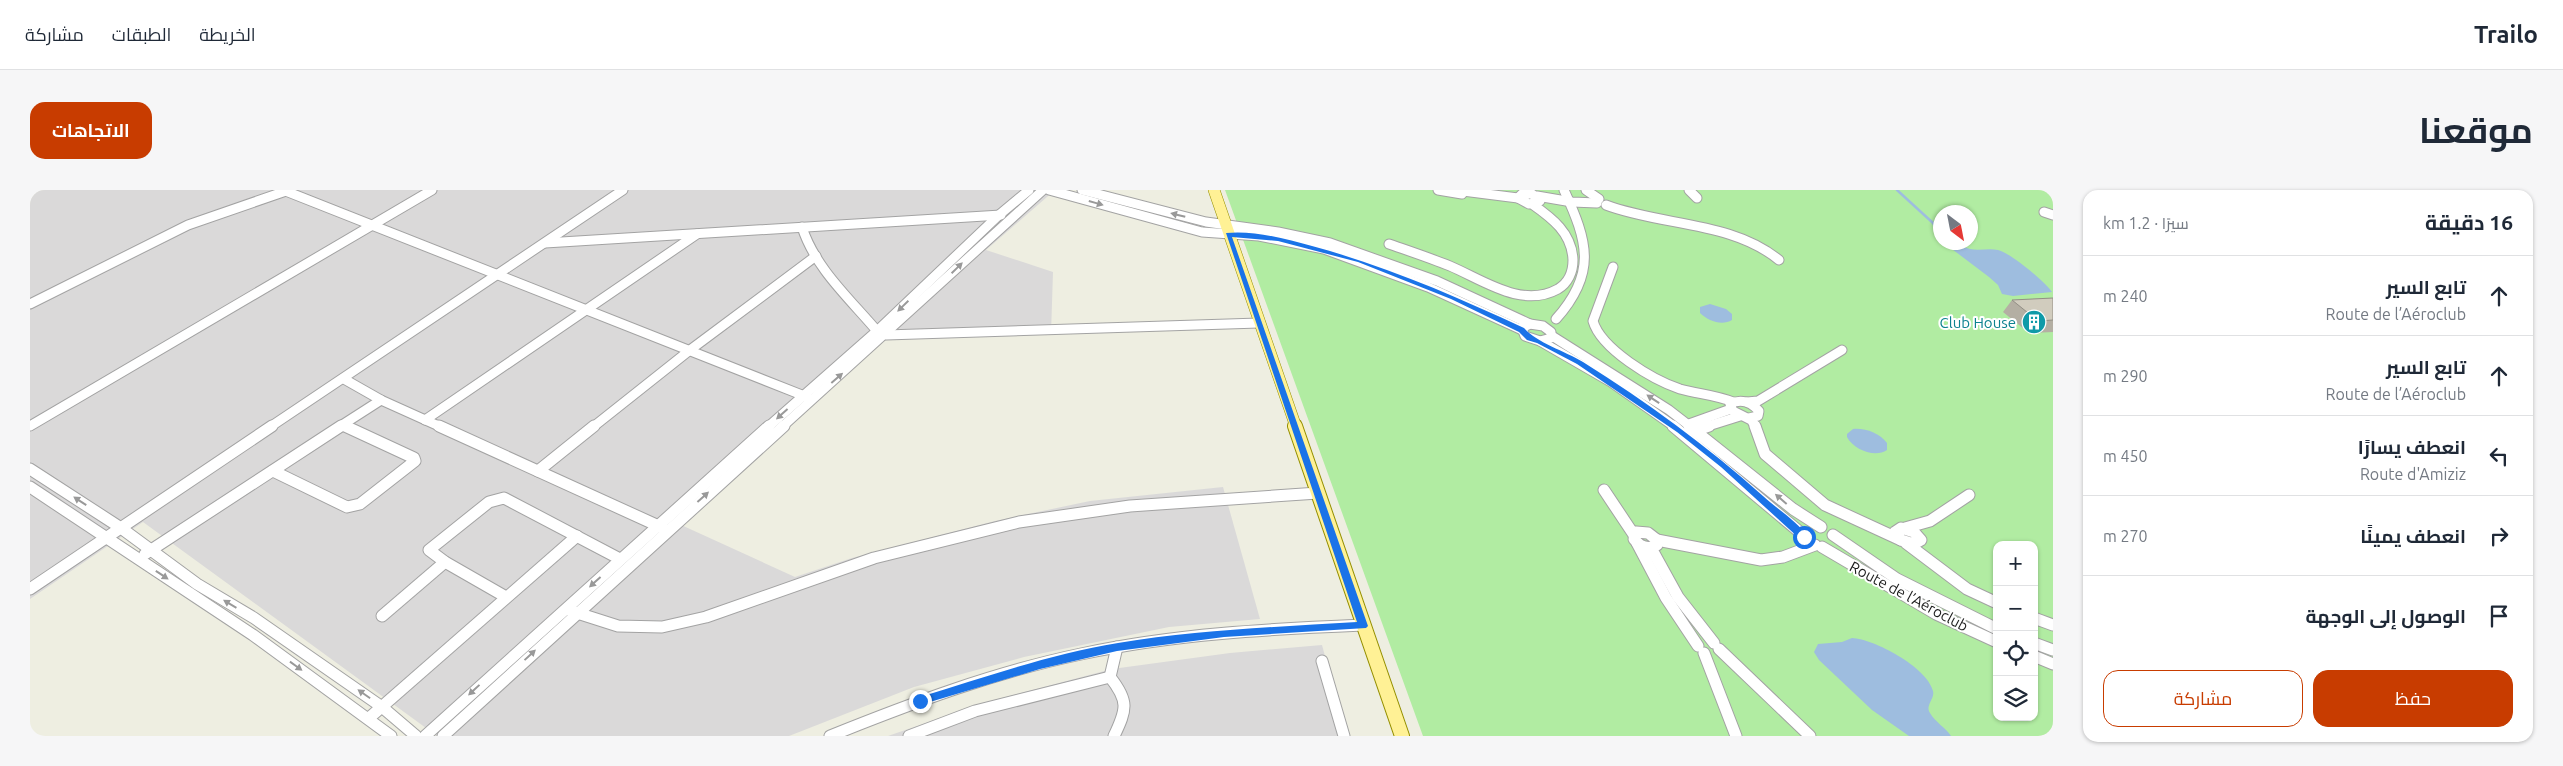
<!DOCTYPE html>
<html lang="ar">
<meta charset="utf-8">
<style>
body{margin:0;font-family:Ubuntu,Cairo,sans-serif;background:#f6f6f7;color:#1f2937;direction:rtl}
.controls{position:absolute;right:15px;bottom:15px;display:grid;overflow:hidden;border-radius:10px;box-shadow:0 1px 4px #0004}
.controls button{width:45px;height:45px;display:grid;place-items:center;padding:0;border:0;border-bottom:1px solid #e0e1e3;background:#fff;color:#1f2937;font:25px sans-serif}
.compass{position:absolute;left:1903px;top:15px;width:45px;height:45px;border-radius:50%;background:#fff;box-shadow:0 1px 4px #0004;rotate:148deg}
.stop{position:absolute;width:15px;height:15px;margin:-11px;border:4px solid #1a73e8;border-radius:50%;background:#fff}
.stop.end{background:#1a73e8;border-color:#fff;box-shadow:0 1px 5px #0008}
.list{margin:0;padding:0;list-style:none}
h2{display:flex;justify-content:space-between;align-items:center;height:65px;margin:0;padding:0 20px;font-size:21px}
h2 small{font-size:16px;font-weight:400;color:#747a83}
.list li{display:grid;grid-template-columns:32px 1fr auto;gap:15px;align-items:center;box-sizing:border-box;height:80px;padding:0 20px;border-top:1px solid #e0e1e3}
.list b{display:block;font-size:19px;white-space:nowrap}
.list p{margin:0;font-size:16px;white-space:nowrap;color:#747a83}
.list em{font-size:16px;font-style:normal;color:#747a83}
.actions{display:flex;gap:10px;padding:15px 20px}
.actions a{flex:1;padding:11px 0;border:1px solid #c83c00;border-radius:15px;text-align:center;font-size:18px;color:#c83c00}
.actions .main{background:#c83c00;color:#fff}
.icon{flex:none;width:28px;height:28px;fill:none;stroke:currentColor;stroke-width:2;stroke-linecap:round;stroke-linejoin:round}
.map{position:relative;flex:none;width:2023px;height:546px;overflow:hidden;direction:ltr;border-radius:15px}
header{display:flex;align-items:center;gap:30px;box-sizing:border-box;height:70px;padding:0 25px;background:#fff;border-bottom:1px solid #e0e1e3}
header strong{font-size:24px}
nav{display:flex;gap:28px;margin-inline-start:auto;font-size:18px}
.intro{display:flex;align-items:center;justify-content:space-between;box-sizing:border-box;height:120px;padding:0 30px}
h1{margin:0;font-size:35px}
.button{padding:12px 22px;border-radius:15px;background:#c83c00;color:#fff;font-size:18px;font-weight:700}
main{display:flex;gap:30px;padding:0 30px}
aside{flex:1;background:#fff;border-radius:15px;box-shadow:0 1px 4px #0004}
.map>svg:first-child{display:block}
.residential{fill:#dad9d9}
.grass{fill:#b1eca2;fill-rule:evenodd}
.water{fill:#9ebddf}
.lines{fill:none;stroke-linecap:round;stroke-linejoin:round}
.stream{stroke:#9ebddf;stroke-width:2.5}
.minor-far1-casing{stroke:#a3a3a3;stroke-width:11}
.minor-casing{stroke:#a3a3a3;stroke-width:13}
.major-far1-casing{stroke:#948f00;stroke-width:12}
.major-casing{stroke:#948f00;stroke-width:16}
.minor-far1{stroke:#fff;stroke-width:9}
.minor{stroke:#fff;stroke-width:11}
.major-far1{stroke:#fff195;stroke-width:11}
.major{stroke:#fff195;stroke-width:14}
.wall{fill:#b4afa3}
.building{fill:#d1ccbe;stroke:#928f85}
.oneway{fill:#999}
.route{fill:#1a73e8}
.labels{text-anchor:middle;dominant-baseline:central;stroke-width:4;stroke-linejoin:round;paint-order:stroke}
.culture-label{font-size:15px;fill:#0d838f;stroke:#fff;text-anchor:end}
.street-label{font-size:15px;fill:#1c1c1c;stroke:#fff}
</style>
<header>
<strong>Trailo</strong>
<nav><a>الخريطة</a><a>الطبقات</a><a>مشاركة</a></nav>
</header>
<div class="intro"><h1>موقعنا</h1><a class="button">الاتجاهات</a></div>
<main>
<aside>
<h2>16 دقيقة<small>سيرًا · 1.2 km</small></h2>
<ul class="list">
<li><svg class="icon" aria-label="ahead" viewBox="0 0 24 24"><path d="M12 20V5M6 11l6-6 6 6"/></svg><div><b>تابع السير</b><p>Route de l’Aéroclub</p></div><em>240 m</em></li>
<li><svg class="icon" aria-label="ahead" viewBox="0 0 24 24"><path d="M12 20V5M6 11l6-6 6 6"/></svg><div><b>تابع السير</b><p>Route de l’Aéroclub</p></div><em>290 m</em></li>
<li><svg class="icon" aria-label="left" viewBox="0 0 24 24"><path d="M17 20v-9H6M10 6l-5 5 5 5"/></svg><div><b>انعطف يسارًا</b><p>Route d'Amiziz</p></div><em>450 m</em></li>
<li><svg class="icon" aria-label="right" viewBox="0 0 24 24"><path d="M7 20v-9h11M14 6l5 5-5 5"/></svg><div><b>انعطف يمينًا</b></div><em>270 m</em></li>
<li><svg class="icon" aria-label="arrive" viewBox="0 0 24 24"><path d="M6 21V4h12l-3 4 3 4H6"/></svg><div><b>الوصول إلى الوجهة</b></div></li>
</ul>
<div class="actions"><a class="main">حفظ</a><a>مشاركة</a></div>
</aside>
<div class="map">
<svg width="2023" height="546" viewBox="0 0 2023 546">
<rect width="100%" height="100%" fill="#eeeee1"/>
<g class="residential">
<path d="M0 0H1025L956 60 1023 82 1021 144 853 150 649 334 765 387 822 368 965 331 1060 311 1193 297 1230 429 1139 437 994 467 884 497 759 546H407L113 332 0 409Z"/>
<path d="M1292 455 1317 546H858L953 513 1082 479 1200 463Z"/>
</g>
<path class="grass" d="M1195 0H2023V546H1393ZM1910 22H1940V52H1910ZM1967 355H2004V527H1967Z"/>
<g class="water">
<path d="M1914 53C1926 52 1930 57 1940 59 1949 61 1959 58 1968 60 1979 62 2017 93 2022 102L1983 106 1972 104 1968 95 1959 87Z"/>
<path d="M1680 114 1696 119 1702 124V130C1692 136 1678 131 1670 123V117Z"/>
<path d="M1823 239C1836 238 1849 243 1857 253V260C1845 268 1824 260 1817 247V244Z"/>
<path d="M1822 448C1844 449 1897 477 1903 501 1905 509 1895 515 1900 523 1905 532 1916 538 1921 546H1879L1842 520 1789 470 1784 462 1788 454 1812 452Z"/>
</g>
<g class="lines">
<path class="stream" d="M1867 0 1903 33 1910 45"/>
<g class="minor-far1-casing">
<g id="minor-far1">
<path d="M253 0 777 207"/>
<path d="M1019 0 1172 42 1229 46 1294 59 1398 97 1492 140"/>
<path d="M1052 0 1176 32 1248 42 1300 53 1407 91 1500 134"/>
<path d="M1408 0 1432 4"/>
<path d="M1425 0 1488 8"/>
<path d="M1556 0 1569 9"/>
<path d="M1659 0 1667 8"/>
<path d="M1492 4H1502L1510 11 1499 14 1488 8Z"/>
<path d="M1507 6 1542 12 1567 13"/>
<path d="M1576 15C1631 36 1702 31 1749 70"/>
<path d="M2014 22 2023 25"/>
<path d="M772 37C785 78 820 109 847 141L856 145 1229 133"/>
<path d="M515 53 971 25"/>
<path d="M1359 54C1379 61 1400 68 1420 76 1453 90 1492 119 1528 99 1538 93 1543 82 1543 70 1542 43 1522 28 1502 14"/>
<path d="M1583 77 1563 131C1571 159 1623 190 1650 199 1668 204 1686 205 1703 212"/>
<path d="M0 114 158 35 256 1"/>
<path d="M1526 129C1567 83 1558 52 1534 0"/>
<path d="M1500 134 1513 136 1521 142V148L1510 151 1495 146 1492 138Z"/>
<path d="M1522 146 1639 220 1661 237"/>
<path d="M1510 151 1581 192 1645 237"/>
<path d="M314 189 351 210 411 237"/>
<path d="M1717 212 1728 211 1812 160"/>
<path d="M1719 228 1728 226 1729 221C1721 212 1711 208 1700 214L1703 221 1721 230 1726 237"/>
<path d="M395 230 667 44"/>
<path d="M1659 234 1701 219"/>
<path d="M312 235 317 237"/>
<path d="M0 236 402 0"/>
<path d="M240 237 593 0"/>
<path d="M309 237 351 210"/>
<path d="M563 237 660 160 786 66"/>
<path d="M738 237 847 141 969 25 999 0"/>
<path d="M752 237 1013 0"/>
<path d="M1675 237 1710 226"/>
</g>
</g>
<g class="minor-casing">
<g id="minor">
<path d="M409 236 633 338"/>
<path d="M1643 236 1772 344"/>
<path d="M1659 236 1763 319 1791 337"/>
<path d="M1725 236 1735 264 1795 315 1871 350"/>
<path d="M1667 240 1679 236"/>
<path d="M0 279 91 338 167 394 224 428 352 517 386 546"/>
<path d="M243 281 317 317 330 314 385 271 384 268 315 236"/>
<path d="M508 281 564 236"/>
<path d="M0 297 223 445 361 546"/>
<path d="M1574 300 1604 345"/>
<path d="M1871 338 1884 342 1891 350 1884 354 1871 350 1865 342Z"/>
<path d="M1875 338 1900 331 1939 305"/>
<path d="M1606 342 1618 343 1627 350V355C1618 360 1610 357 1604 349Z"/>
<path d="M1803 345 1867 389 1967 439"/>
<path d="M1627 350 1731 370 1753 367 1785 355"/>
<path d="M1607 353 1636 408 1668 456"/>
<path d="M1876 353 1937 399 1967 413"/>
<path d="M1792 357 1906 424 1967 452"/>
<path d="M1621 358 1648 407 1684 453"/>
<path d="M115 364 311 236"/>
<path d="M0 399 242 236"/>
<path d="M476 407 415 372 399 360 459 312 474 308 590 369"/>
<path d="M541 421 588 436 632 437 676 427 844 368 989 332 1100 316 1288 303"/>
<path d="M352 426 415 372"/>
<path d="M2004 428 2023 435"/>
<path d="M2004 453 2023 460"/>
<path d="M1689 459 1780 546"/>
<path d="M1674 463 1706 546"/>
<path d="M2004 466 2023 474"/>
<path d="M1292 471 1314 546"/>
<path d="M339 528 547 346"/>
<path d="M395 546 739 236"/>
<path d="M413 546 754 236"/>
<path d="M800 546C882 513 965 482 1051 464 1144 444 1239 439 1333 435"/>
<path d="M879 546 945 521 1080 487"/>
<path d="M1084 546C1097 519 1099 511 1080 487L1087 457"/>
</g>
</g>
<g class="major-far1-casing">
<path id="major-far1" d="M1184 0 1266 237"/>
</g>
<g class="major-casing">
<path id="major" d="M1265 236 1372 546"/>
</g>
<use href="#minor-far1" class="minor-far1"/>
<use href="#minor" class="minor"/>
<use href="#major-far1" class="major-far1"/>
<use href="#major" class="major"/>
</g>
<path class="wall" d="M2023 108V142L1999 143 1973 122 1982 110Z"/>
<path class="building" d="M2023 108V130L2008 131 1982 110Z"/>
<defs><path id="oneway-solid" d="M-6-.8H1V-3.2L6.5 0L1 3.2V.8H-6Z" transform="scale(1.25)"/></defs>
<g class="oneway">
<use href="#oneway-solid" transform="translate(1066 13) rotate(16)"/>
<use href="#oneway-solid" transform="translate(1148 25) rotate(-166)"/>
<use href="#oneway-solid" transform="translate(927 78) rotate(-44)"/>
<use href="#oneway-solid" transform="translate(873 116) rotate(136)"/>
<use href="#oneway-solid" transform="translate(807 188) rotate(-41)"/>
<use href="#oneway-solid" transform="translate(1623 209) rotate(-146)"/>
<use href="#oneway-solid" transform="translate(752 224) rotate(138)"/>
<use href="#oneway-solid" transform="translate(673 307) rotate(-42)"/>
<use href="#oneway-solid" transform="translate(1751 309) rotate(-139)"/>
<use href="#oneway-solid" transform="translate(50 311) rotate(-147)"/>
<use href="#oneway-solid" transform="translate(132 385) rotate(34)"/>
<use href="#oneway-solid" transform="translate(565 392) rotate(138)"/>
<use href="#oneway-solid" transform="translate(200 414) rotate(-149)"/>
<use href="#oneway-solid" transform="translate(500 465) rotate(-43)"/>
<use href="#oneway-solid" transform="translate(266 476) rotate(36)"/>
<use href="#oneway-solid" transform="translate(444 500) rotate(137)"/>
<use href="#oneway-solid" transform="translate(334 504) rotate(-145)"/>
</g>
<path class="route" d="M1196 43C1224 40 1255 49 1282 56 1356 76 1425 106 1494 138 1507 153 1535 161 1553 172 1617 212 1677 256 1733 306 1747 319 1767 331 1778 347L1770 349 1691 277 1647 242 1547 174 1507 153 1497 150 1489 142 1421 109 1328 72 1248 51 1202 47 1338 436 1336 438 1194 447 1087 461 1010 479 890 515 887 514V508L890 507C955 487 1021 464 1088 453 1167 440 1247 437 1327 432Z"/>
<defs>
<g id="building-disc" transform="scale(1.25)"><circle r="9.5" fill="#0f9aa8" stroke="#fff"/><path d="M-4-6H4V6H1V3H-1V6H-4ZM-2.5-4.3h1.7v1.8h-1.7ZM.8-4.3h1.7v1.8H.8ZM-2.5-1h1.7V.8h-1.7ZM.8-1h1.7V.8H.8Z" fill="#fff"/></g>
</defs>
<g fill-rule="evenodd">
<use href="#building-disc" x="2004" y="132"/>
</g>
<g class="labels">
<g class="culture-label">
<text x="1986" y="132">Club House</text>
</g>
<g class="street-label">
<text transform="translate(1879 406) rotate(28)">Route de l’Aéroclub</text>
</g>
</g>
</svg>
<div class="controls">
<button>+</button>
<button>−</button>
<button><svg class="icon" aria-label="locate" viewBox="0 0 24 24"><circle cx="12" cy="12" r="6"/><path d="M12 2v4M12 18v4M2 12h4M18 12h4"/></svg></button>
<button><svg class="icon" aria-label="layers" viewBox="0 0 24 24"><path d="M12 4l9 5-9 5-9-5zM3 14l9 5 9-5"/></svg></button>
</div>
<svg class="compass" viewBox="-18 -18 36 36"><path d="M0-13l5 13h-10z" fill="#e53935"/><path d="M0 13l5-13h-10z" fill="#747a83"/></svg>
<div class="stop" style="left:1774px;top:347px"></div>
<div class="stop end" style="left:890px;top:511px"></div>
</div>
</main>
